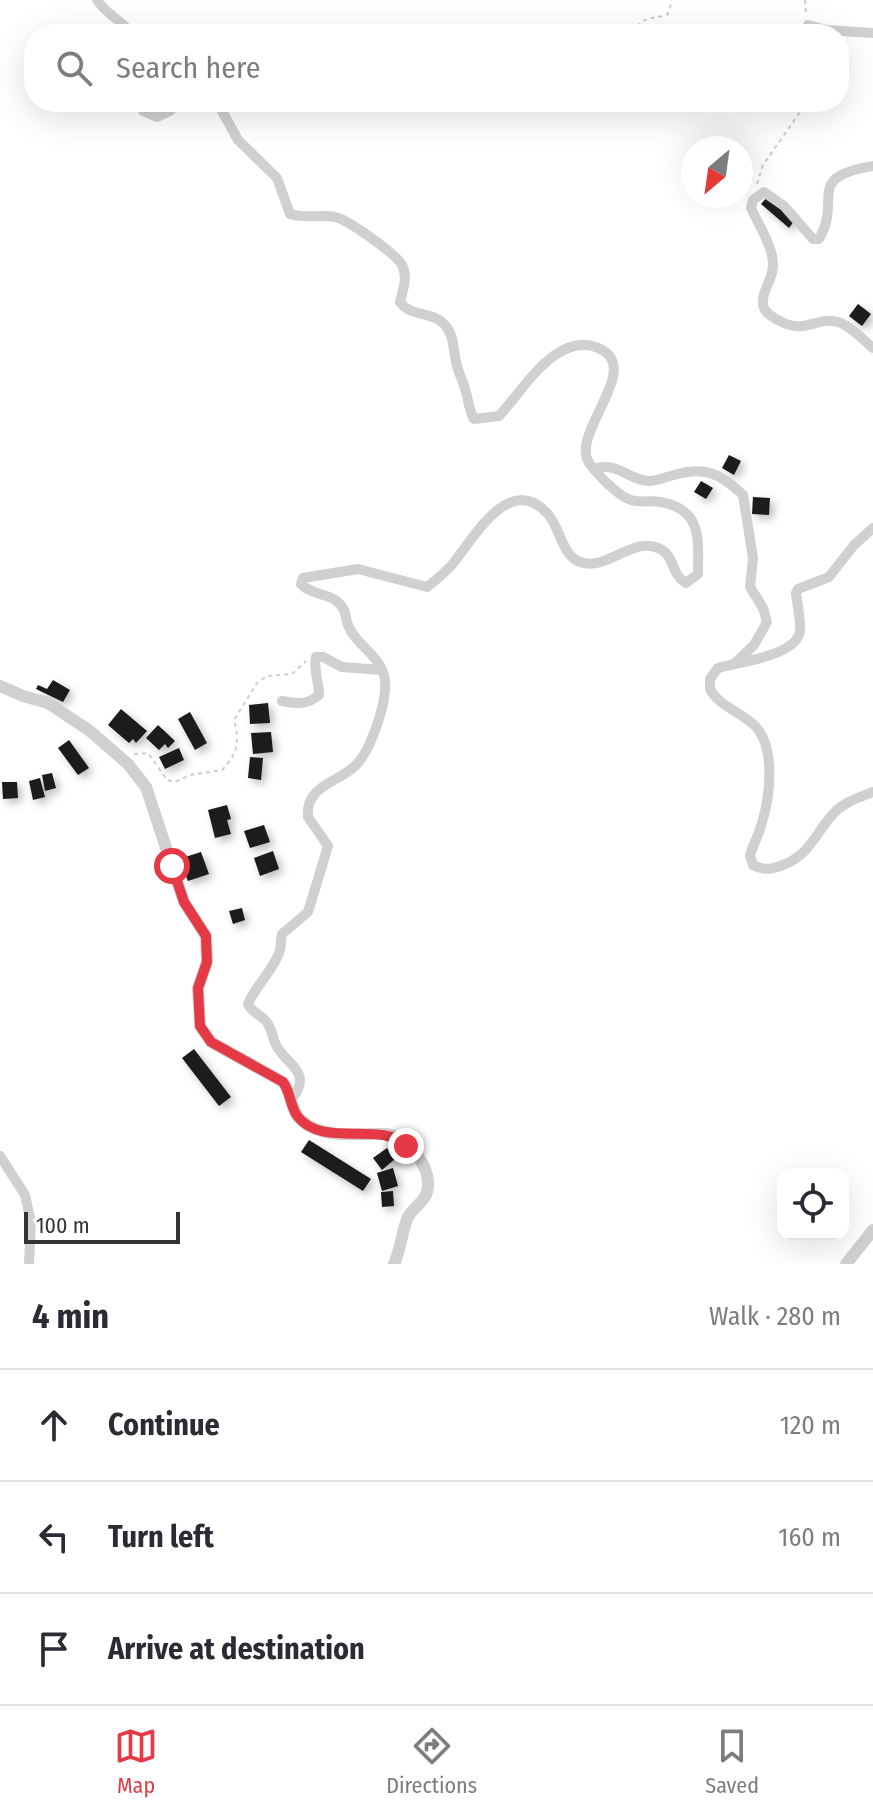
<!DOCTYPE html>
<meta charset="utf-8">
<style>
body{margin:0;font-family:"Fira Sans Condensed",sans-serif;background:#f2f2f3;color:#2b2b33}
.controls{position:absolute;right:24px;bottom:24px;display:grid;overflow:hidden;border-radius:16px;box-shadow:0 8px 32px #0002}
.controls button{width:72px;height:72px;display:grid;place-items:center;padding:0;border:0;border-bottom:2px solid #e1e1e2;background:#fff;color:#2b2b33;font:40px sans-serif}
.compass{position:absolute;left:681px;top:136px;width:72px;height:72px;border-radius:50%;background:#fff;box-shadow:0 8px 32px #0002;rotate:209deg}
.scale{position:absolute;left:24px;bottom:20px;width:156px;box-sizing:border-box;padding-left:8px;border:4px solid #333;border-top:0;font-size:22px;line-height:28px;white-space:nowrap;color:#333;-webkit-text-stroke:6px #fff;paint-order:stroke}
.stop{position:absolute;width:24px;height:24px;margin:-18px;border:6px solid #e63946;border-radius:50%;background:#fff}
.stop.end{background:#e63946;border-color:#fff;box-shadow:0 2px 8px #0008}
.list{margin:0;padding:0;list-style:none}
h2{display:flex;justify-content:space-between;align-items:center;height:104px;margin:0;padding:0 32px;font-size:34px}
h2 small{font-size:26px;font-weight:400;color:#7c7c81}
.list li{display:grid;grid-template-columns:52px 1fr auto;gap:24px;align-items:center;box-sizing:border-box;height:112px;padding:0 32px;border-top:2px solid #e1e1e2}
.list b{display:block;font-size:30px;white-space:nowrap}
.list em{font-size:26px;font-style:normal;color:#7c7c81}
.icon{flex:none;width:44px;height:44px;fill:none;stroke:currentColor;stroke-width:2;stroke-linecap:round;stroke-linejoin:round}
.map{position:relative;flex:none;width:873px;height:1264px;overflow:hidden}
.search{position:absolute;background:#fff;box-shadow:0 8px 32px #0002;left:24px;right:24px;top:24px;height:88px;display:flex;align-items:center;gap:20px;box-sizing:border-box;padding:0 28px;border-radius:32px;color:#7c7c81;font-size:30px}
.sheet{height:440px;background:#fff}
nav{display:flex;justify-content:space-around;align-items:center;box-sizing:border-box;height:112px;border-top:2px solid #e1e1e2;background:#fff;font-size:22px;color:#7c7c81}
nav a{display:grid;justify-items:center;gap:4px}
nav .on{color:#e63946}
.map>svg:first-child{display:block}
.building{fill:#1a1a1a;filter:url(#shadow)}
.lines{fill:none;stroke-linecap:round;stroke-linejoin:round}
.path{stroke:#cdcdcd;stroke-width:2;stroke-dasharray:4 4;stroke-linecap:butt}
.minor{stroke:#d0d0d0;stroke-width:10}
.tertiary{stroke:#d0d0d0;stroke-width:12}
.route{stroke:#e63946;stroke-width:10}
</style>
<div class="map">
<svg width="873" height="1264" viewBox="0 0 873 1264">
<defs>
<filter id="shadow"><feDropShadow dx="4" dy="4" stdDeviation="4" flood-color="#0004"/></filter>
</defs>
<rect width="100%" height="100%" fill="#fff"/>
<g class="building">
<path d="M768 196 795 220 789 228 761 204Z"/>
<path d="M858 304 871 314 862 326 849 316Z"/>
<path d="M729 455 741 461 734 475 722 468Z"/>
<path d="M701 481 713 488 706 499 694 492Z"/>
<path d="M753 497 770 498 769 515 752 514Z"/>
<path d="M53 680 70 690 63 702 36 689 38 685 47 689Z"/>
<path d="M268 703 270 723 250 724 249 705Z"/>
<path d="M121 709 147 731 136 743 133 739 129 743 108 725Z"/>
<path d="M190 712 207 743 195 750 178 719Z"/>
<path d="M158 725 175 741 168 748 165 744 159 750 146 738Z"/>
<path d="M271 732 273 752 253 754 251 733Z"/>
<path d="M69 740 89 768 78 775 58 748Z"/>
<path d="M179 748 184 760 165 769 159 757Z"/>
<path d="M250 757 263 758 261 780 248 778Z"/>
<path d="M52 773 56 788 45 791 42 775Z"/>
<path d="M40 778 45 797 33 800 29 781Z"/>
<path d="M2 782H17L18 798 3 799Z"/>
<path d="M227 805 231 819 227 820 231 834 215 838 208 810Z"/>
<path d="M264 825 270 842 250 848 244 831Z"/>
<path d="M273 851 279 869 260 876 254 858Z"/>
<path d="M201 852 209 874 188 881 179 859Z"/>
<path d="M242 908 245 920 233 924 229 911Z"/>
<path d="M194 1049 231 1097 219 1106 182 1058Z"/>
<path d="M309 1140 371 1179 363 1191 301 1152Z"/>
<path d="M387 1148 395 1159 382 1170 373 1158Z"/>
<path d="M393 1168 398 1186 382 1191 377 1173Z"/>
<path d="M393 1191 394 1206 382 1207 381 1192Z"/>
</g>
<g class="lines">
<g class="path">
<path d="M805 0 806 13"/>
<path d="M635 34C637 15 655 20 668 14L672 0"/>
<path d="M757 184 763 165 807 102"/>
<path d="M134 754 148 753 167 780 175 782 190 775 222 770C238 753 240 742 234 720L257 683 267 676 292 674 306 661"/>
</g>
<g class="minor">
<path d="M97 0C105 13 122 21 132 34"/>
<path d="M808 25 827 30 873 33"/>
<path d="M140 102 143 111 157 117 170 111 178 102"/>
<path d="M217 102 238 140 277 178 290 214C305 219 320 214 335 217 347 219 396 254 402 265 408 277 403 290 400 302 410 317 432 311 444 324 455 335 453 352 457 366 459 374 463 381 465 389 469 400 468 409 474 419L499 416C522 392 560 324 604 351 639 373 568 437 590 464 597 474 619 497 631 500 641 503 651 500 661 502 703 510 698 540 698 574L686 583C671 575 675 557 662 550 634 533 608 572 580 562 561 555 560 526 547 513 507 471 471 544 450 567 443 574 435 581 427 587L358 569 303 578 301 584C313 597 333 592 343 608 346 613 346 620 348 625 355 644 378 654 384 675 390 696 371 751 355 766 337 783 305 786 308 817L328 846 308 912 282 934C280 940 282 947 279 953 272 972 256 985 248 1004 252 1013 260 1014 266 1021 272 1028 272 1037 276 1045 287 1066 314 1072 291 1100"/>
<path d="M873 166C803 178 843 198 819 239H813L784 206 764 192 753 200 751 208C758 224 774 248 773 266 773 280 759 294 764 308 766 314 773 317 778 320 805 336 815 316 838 322 851 326 863 340 873 348"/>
<path d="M594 469C619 461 627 480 649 481 657 481 666 477 674 475 705 466 720 473 743 495L753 558 750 587 763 608 767 622 754 645 735 663"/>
<path d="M873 528 854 545 829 577 798 589 796 593C797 605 801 619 800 631 797 656 738 662 718 668L710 679V689C718 705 740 712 753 724 777 745 770 799 761 826 758 837 752 846 750 856L753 865C764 871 772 869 783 865 810 855 816 832 834 813 844 802 860 797 873 792"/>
<path d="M282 701C297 704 307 705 319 695 319 682 313 669 316 657H323L342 667 382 670"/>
<path d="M0 1156 25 1195 31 1222 29 1264"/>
</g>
<g class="tertiary">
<path d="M0 686 23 696 48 703 90 731 128 764 146 787 184 902 206 936 207 962 198 988 200 1026 211 1042 283 1082C292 1094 291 1112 301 1120 323 1140 359 1133 385 1134 406 1135 430 1165 428 1187 427 1201 414 1206 408 1217 402 1230 401 1249 394 1264"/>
<path d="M846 1264 873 1230"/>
</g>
</g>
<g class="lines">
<path class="route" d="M172 866 184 902 206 936 207 962 198 988 200 1026 211 1042 283 1082C291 1093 290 1107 298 1117 324 1149 382 1120 406 1146"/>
</g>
</svg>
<div class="controls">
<button><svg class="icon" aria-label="locate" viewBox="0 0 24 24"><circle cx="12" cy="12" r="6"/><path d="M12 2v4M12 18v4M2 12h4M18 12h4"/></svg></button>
</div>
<svg class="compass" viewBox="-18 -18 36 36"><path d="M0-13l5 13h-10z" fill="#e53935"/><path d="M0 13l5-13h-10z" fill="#7c7c81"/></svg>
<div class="scale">100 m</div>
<div class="stop" style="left:172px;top:866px"></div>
<div class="stop end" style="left:406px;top:1146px"></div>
<div class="search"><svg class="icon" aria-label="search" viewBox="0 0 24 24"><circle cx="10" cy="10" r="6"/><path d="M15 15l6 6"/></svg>Search here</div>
</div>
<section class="sheet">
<h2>4 min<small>Walk · 280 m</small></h2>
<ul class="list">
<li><svg class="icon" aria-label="ahead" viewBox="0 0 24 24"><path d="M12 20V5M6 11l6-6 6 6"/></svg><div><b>Continue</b></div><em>120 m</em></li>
<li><svg class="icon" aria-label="left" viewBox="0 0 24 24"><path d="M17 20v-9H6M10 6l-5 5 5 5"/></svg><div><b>Turn left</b></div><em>160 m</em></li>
<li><svg class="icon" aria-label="arrive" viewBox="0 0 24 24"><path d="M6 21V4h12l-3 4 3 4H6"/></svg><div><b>Arrive at destination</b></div></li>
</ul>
</section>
<nav>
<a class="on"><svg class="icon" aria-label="map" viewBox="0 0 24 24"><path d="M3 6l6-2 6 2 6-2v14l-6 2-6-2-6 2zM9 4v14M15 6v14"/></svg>Map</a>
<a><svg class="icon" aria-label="directions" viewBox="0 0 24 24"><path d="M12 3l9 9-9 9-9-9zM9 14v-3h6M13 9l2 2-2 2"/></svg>Directions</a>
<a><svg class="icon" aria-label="saved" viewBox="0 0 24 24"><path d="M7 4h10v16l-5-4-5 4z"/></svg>Saved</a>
</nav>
